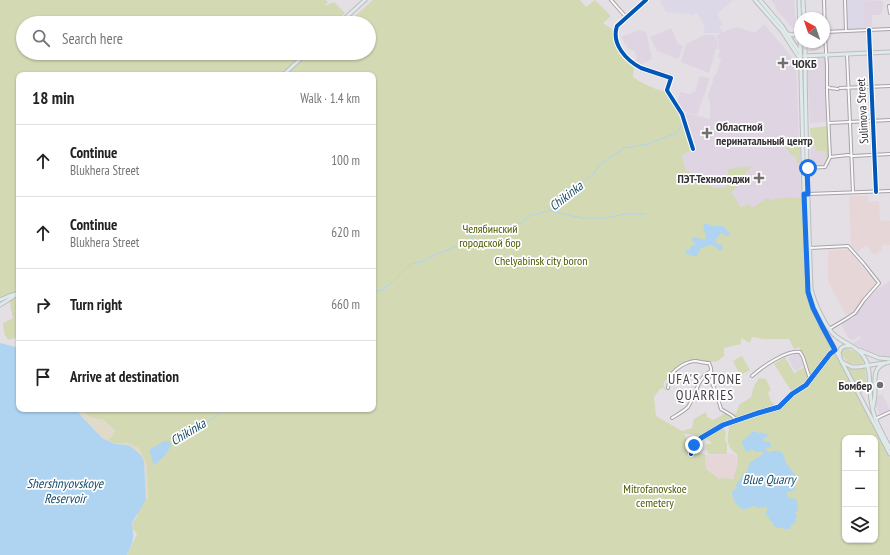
<!DOCTYPE html>
<meta charset="utf-8">
<style>
body{margin:0;font-family:"PT Sans Narrow",sans-serif;background:#f2f2f2;color:#222}
.controls{position:absolute;right:12px;bottom:12px;display:grid;overflow:hidden;border-radius:8px;box-shadow:0 1px 3px #0004}
.controls button{width:36px;height:36px;display:grid;place-items:center;padding:0;border:0;border-bottom:1px solid #e0e0e0;background:#fff;color:#222;font:20px sans-serif}
.compass{position:absolute;left:794px;top:12px;width:36px;height:36px;border-radius:50%;background:#fff;box-shadow:0 1px 3px #0004;rotate:320deg}
.stop{position:absolute;width:12px;height:12px;margin:-9px;border:3px solid #1a73e8;border-radius:50%;background:#fff}
.stop.end{background:#1a73e8;border-color:#fff;box-shadow:0 1px 4px #0008}
.list{margin:0;padding:0;list-style:none}
h2{display:flex;justify-content:space-between;align-items:center;height:52px;margin:0;padding:0 16px;font-size:17px}
h2 small{font-size:13px;font-weight:400;color:#767676}
.list li{display:grid;grid-template-columns:26px 1fr auto;gap:12px;align-items:center;box-sizing:border-box;height:72px;padding:0 16px;border-top:1px solid #e0e0e0}
.list b{display:block;font-size:15px;white-space:nowrap}
.list p{margin:0;font-size:13px;white-space:nowrap;color:#767676}
.list em{font-size:13px;font-style:normal;color:#767676}
.icon{flex:none;width:22px;height:22px;fill:none;stroke:currentColor;stroke-width:2;stroke-linecap:round;stroke-linejoin:round}
.map{position:relative;flex:none;width:890px;height:555px;overflow:hidden}
.search{position:absolute;background:#fff;box-shadow:0 1px 3px #0004;left:16px;top:16px;width:360px;height:44px;display:flex;align-items:center;gap:10px;box-sizing:border-box;padding:0 14px;border-radius:22px;color:#767676;font-size:15px}
.panel{position:absolute;background:#fff;box-shadow:0 1px 3px #0004;left:16px;top:72px;width:360px;height:340px;border-radius:8px}
.map>svg:first-child{display:block}
.built{fill:#dfd5e2}
.industrial{fill:#e7d6d7}
.education{fill:#dcd8e7}
.green{fill:#d2d9b3;fill-rule:evenodd}
.sand{fill:#e2dac8}
.water{fill:#aed4f1}
.lines{fill:none;stroke-linecap:round;stroke-linejoin:round}
.stream{stroke:#aed4f1;stroke-width:1}
.minor-casing{stroke:#a6a2a7;stroke-width:4}
.major-casing{stroke:#bebcbe;stroke-width:5}
.minor{stroke:#fbfafb;stroke-width:2}
.major{stroke:#dee9e9;stroke-width:3}
.tram{stroke:#cdcbcd;stroke-width:1}
.cycleway-casing{stroke:#fff;stroke-width:6}
.cycleway{stroke:#0057b8;stroke-width:4}
.route{stroke:#1a73e8;stroke-width:5}
.poi-dot{fill:#726f73;stroke:#fff;stroke-width:1.5}
.labels{text-anchor:middle;dominant-baseline:central;stroke-width:3.5;stroke-linejoin:round;paint-order:stroke}
.poi-label{font-size:12px;font-weight:bold;fill:#353236;stroke:#fff;text-anchor:start}
.street-label{font-size:12px;fill:#353236;stroke:#fff}
.park-label{font-size:12px;fill:#4e5a00;stroke:#fff}
.water-label{font-size:13px;font-style:italic;fill:#164c6d;stroke:#fff}
.quarter-label{font-size:14px;letter-spacing:1px;fill:#433c45;stroke:#fff}
</style>
<div class="map">
<svg width="890" height="555" viewBox="0 0 890 555">
<rect width="100%" height="100%" fill="#e4dfe5"/>
<g class="built">
<path d="M771 0H794L796 27 792 28 775 8 776 7Z"/>
<path d="M863 0 883 1V10L880 15H872V22L871 27 868 28H864Z"/>
<path d="M764 24 796 62 803 243 752 208 742 207 691 185 679 155 694 149 682 113 683 112 710 119V104L708 96 714 77V75H716L721 59 718 57 720 50 717 48 719 42 716 36 727 30 738 27 755 33Z"/>
<path d="M671 28 678 43 677 44 683 46 678 59 657 51 650 37Z"/>
<path d="M639 30 646 32 652 59 639 66 633 61 637 59 634 50H629L621 37Z"/>
<path d="M705 35H714L718 42 709 73 681 62 686 44Z"/>
<path d="M825 57 827 122 810 123 807 58Z"/>
<path d="M700 76 710 78 697 115 681 111 677 105 680 92 689 94 695 92Z"/>
<path d="M810 140H828L830 166 811 167Z"/>
<path d="M890 281V357H883L871 353 852 344 861 338 859 336 852 341 850 338 849 339 841 324 855 317 854 316 866 300 878 289Z"/>
<path d="M798 353 804 366 795 371 788 358Z"/>
<path d="M882 394 890 409 880 415 876 406V397Z"/>
</g>
<g class="industrial">
<path d="M849 196H868V202L879 201 880 220 890 221V245H883L881 248 882 250 874 255 866 245 857 252 851 245Z"/>
<path d="M828 250H848L869 275 871 274V275L876 283 870 289 871 290 870 291 853 311 846 315 828 281Z"/>
<path d="M735 454 738 463 733 478H725L720 479 713 475 709 470 706 469 705 455Z"/>
</g>
<g class="education">
<path d="M661 0H733L717 14 723 25 720 27 723 33H703L705 26 697 13 691 15 688 12 686 14 679 12 674 14 672 12 668 13 664 9 665 8 660 2Z"/>
<path d="M848 0H863L864 28 849 29 847 28 845 13H846V1H848Z"/>
</g>
<g class="green">
<path d="M0 0H326L328 2 325 6 334 2 345 13 334 23H23V53H369V23H347L373 0H580L586 7 595 0 611 16 603 23 612 29C615 46 622 52 634 64L633 77C643 84 654 89 666 92L681 115 693 150 682 155 686 171 691 172 690 178 701 180 714 188 725 187 727 185 728 169 753 166 746 172V179L731 192 741 207 749 204 752 208 765 199H770L771 200H775V199L791 197 802 198 805 289 809 302 831 349 806 383 792 392 774 364 785 357 794 373 808 365 799 347 794 349 789 339H764L752 337 750 343 741 338V344L724 348V356L716 362 687 360 672 371 668 377 663 384 667 391 663 388 660 389 654 397 656 416 682 431 692 428 694 419 706 412 707 417 713 420 726 413 736 414 739 405 751 397 754 386 759 378 766 379 771 390 768 392 771 402 773 403 775 406 730 420 698 437 693 434H684L688 442 692 446 691 448 694 452 705 454V455L706 469 719 479 725 478 733 479 738 463 737 459V454C724 446 728 436 730 423L780 408 787 399 807 385 829 357 836 353 890 458V555H127L137 534 133 529H132L133 522 138 515 137 514C140 510 141 507 143 504 144 500 146 501 148 497 147 478 147 466 139 448L126 443H114L108 440 113 435 104 420 89 417 82 409H373V75H19V337L8 340 4 333 3 323 13 318 10 306 11 305 6 295 0 298ZM845 438H875V540H845Z"/>
<path d="M828 126 827 130 829 158 826 161V151H817L811 140 810 128Z"/>
<path d="M800 140V163H797L796 157 791 155 783 143Z"/>
<path d="M844 348C852 349 862 355 864 363 853 366 845 363 841 352L842 350Z"/>
<path d="M742 356 750 370 740 375 733 361Z"/>
<path d="M848 368 855 369 865 368 867 386C864 389 862 389 858 388Z"/>
<path d="M722 426 726 432 725 441 727 443V454H709L706 449V444H711V442L706 439 705 441 702 438Z"/>
</g>
<path class="sand" d="M76 409H82L89 417 104 420 116 431 108 440 114 443H126L139 448 147 465 148 497 146 501V500L144 461 141 455 127 445 115 444 102 438 82 417Z"/>
<g class="water">
<path d="M705 223 713 226H723L730 234 727 236 721 233C719 234 719 237 716 239V243L722 245 723 249 721 250H719L713 245H708L700 249 697 256C692 256 686 255 685 250H690L691 246 696 244 691 239 695 237 704 240 706 238 703 226Z"/>
<path d="M0 343 19 348V409H76L82 417 102 438 115 444 127 445 130 446 141 455 144 461 146 500C143 503 143 505 141 508 138 514 133 518 132 525 132 529 134 533 133 537 133 543 129 550 127 555H0Z"/>
<path d="M752 432H757L758 434 760 432 768 435 769 436 766 437 763 440 765 442H770L771 447 766 448V450L769 452C782 449 783 451 786 464 790 466 792 472 796 475V482L794 484 796 489 793 490V492L789 491 785 494 786 495 787 494 789 498 796 499V501L797 502 798 511 796 512 795 514 797 515V517L795 518 796 521 795 523 791 525V528L789 529H783L782 528 775 527 772 522 769 520V518L765 513 767 511V508L765 507 759 508 753 506 744 510C737 506 732 500 732 492L735 489 738 488 736 487C737 482 739 481 741 478 742 477 742 476 743 475 746 471 749 470 749 464 753 459 761 457 764 453L762 451 755 452 754 450H750L749 451H748L746 452C744 449 744 445 741 442L751 434Z"/>
<path d="M164 441H167L170 442 171 445C167 454 162 459 154 465L149 450Z"/>
</g>
<g class="lines">
<g class="stream">
<path d="M551 211 582 218H606L625 214H645"/>
<path d="M440 253 467 243 471 238 476 234 490 229 521 223 531 215 550 211 559 204 580 184 593 174 601 164 624 148 648 144 677 133 682 124"/>
<path d="M391 283 410 264 421 262 439 253"/>
<path d="M373 292 383 290 389 284"/>
<path d="M170 442 176 436H183L214 418 225 409"/>
</g>
<g class="minor-casing">
<g id="minor">
<path d="M611 0 626 17"/>
<path d="M646 0 617 26C611 44 626 60 641 68L671 78 667 90 668 92 682 114 693 149"/>
<path d="M824 0 825 36 827 66V92L830 157"/>
<path d="M845 0 846 31"/>
<path d="M889 6 890 13"/>
<path d="M869 30 876 192"/>
<path d="M825 32 890 29"/>
<path d="M847 54 853 192"/>
<path d="M828 87 830 88 838 89"/>
<path d="M840 88 890 86"/>
<path d="M829 123 890 120"/>
<path d="M830 157 848 155 853 156 890 154"/>
<path d="M807 168 825 167 830 157"/>
<path d="M808 194 890 191"/>
<path d="M810 248 848 246 864 264 879 283 864 300 855 313 846 319 829 329"/>
<path d="M752 376C762 367 786 350 800 352L803 357 809 376 811 378"/>
<path d="M668 388C669 384 669 379 671 375 676 368 687 361 696 361 701 362 705 363 709 363L711 368 712 383 716 392 721 409 731 415 736 419"/>
<path d="M672 418C677 415 684 411 688 407 696 395 697 378 711 371"/>
<path d="M875 419 890 412"/>
<path d="M691 454 693 448 696 442 701 438 723 425 758 413 779 407 792 394 806 385 830 354 835 350"/>
</g>
</g>
<g class="major-casing">
<g id="major">
<path d="M755 0 782 31 800 59"/>
<path d="M760 0 782 26 800 53"/>
<path d="M799 0 804 194 808 292 813 308 822 326 842 362 890 454"/>
<path d="M803 0 804 18"/>
<path d="M340 23 365 0"/>
<path d="M788 34 793 35 798 32 800 29"/>
<path d="M805 42C805 124 808 206 811 289 814 301 826 330 837 337 846 344 858 347 864 357 870 365 869 377 870 387 870 395 871 403 873 411 876 424 884 436 890 448"/>
<path d="M804 56 890 52"/>
<path d="M283 75 307 53"/>
<path d="M0 300 9 296 19 293"/>
<path d="M0 305 19 293"/>
<path d="M859 350 879 358 890 359"/>
<path d="M840 356 839 353 841 348 845 346H850"/>
<path d="M842 362 852 367H858L884 363"/>
<path d="M857 389 861 390 867 388 869 386"/>
<path d="M873 407C874 402 875 397 875 392 875 378 872 365 890 362"/>
</g>
</g>
<use href="#minor" class="minor"/>
<use href="#major" class="major"/>
<g class="tram">
<path d="M801 0 802 18"/>
<path d="M802 42 803 48C811 52 821 51 822 42"/>
</g>
<g class="cycleway-casing">
<g id="cycleway">
<path d="M646 0 617 26C611 44 626 60 641 68L671 78 667 90 668 92 682 114 693 149"/>
<path d="M869 30 876 192"/>
<path d="M691 454 693 448 696 442 701 438 723 425 758 413 779 407 792 394 806 385 830 354 835 350"/>
</g>
</g>
<use href="#cycleway" class="cycleway"/>
</g>
<g class="lines">
<path class="route" d="M694 445 701 438 723 425 758 413 779 407 792 394 806 385 830 354 835 350 822 326 813 308 808 292 804 194H808L807 168H808"/>
</g>
<g class="poi-dot">
<path d="M781 57h4v4h4v4h-4v4h-4v-4h-4v-4h4z"/>
<path d="M705 127h4v4h4v4h-4v4h-4v-4h-4v-4h4z"/>
<path d="M757 172h4v4h4v4h-4v4h-4v-4h-4v-4h4z"/>
<circle cx="880" cy="385" r="4"/>
</g>
<g class="labels">
<g class="poi-label">
<text x="792" y="63">ЧОКБ</text>
<text x="716" y="126">Областной<tspan x="716" dy="14">перинатальный центр</tspan></text>
<text x="750" y="178" text-anchor="end">ПЭТ-Технолоджи</text>
<text x="872" y="385" text-anchor="end">Бомбер</text>
</g>
<g class="street-label">
<text transform="translate(862 111) rotate(-93)">Sulimova Street</text>
</g>
<g class="park-label">
<text x="490" y="228">Челябинский<tspan x="490" dy="14">городской бор</tspan></text>
<text x="541" y="260">Chelyabinsk city boron</text>
<text x="655" y="488">Mitrofanovskoe<tspan x="655" dy="14">cemetery</tspan></text>
</g>
<g class="water-label">
<text transform="translate(566 196) rotate(-38)">Chikinka</text>
<text transform="translate(188 432) rotate(-31)">Chikinka</text>
<text x="769" y="479">Blue Quarry</text>
<text x="65" y="483">Shershnyovskoye<tspan x="65" dy="15">Reservoir</tspan></text>
</g>
<g class="quarter-label">
<text x="705" y="379">UFA'S STONE<tspan x="705" dy="16">QUARRIES</tspan></text>
</g>
</g>
</svg>
<div class="controls">
<button>+</button>
<button>−</button>
<button><svg class="icon" aria-label="layers" viewBox="0 0 24 24"><path d="M12 4l9 5-9 5-9-5zM3 14l9 5 9-5"/></svg></button>
</div>
<svg class="compass" viewBox="-18 -18 36 36"><path d="M0-13l5 13h-10z" fill="#e53935"/><path d="M0 13l5-13h-10z" fill="#767676"/></svg>
<div class="stop" style="left:808px;top:168px"></div>
<div class="stop end" style="left:694px;top:445px"></div>
<div class="search"><svg class="icon" aria-label="search" viewBox="0 0 24 24"><circle cx="10" cy="10" r="6"/><path d="M15 15l6 6"/></svg>Search here</div>
<section class="panel">
<h2>18 min<small>Walk · 1.4 km</small></h2>
<ul class="list">
<li><svg class="icon" aria-label="ahead" viewBox="0 0 24 24"><path d="M12 20V5M6 11l6-6 6 6"/></svg><div><b>Continue</b><p>Blukhera Street</p></div><em>100 m</em></li>
<li><svg class="icon" aria-label="ahead" viewBox="0 0 24 24"><path d="M12 20V5M6 11l6-6 6 6"/></svg><div><b>Continue</b><p>Blukhera Street</p></div><em>620 m</em></li>
<li><svg class="icon" aria-label="right" viewBox="0 0 24 24"><path d="M7 20v-9h11M14 6l5 5-5 5"/></svg><div><b>Turn right</b></div><em>660 m</em></li>
<li><svg class="icon" aria-label="arrive" viewBox="0 0 24 24"><path d="M6 21V4h12l-3 4 3 4H6"/></svg><div><b>Arrive at destination</b></div></li>
</ul>
</section>
</div>
